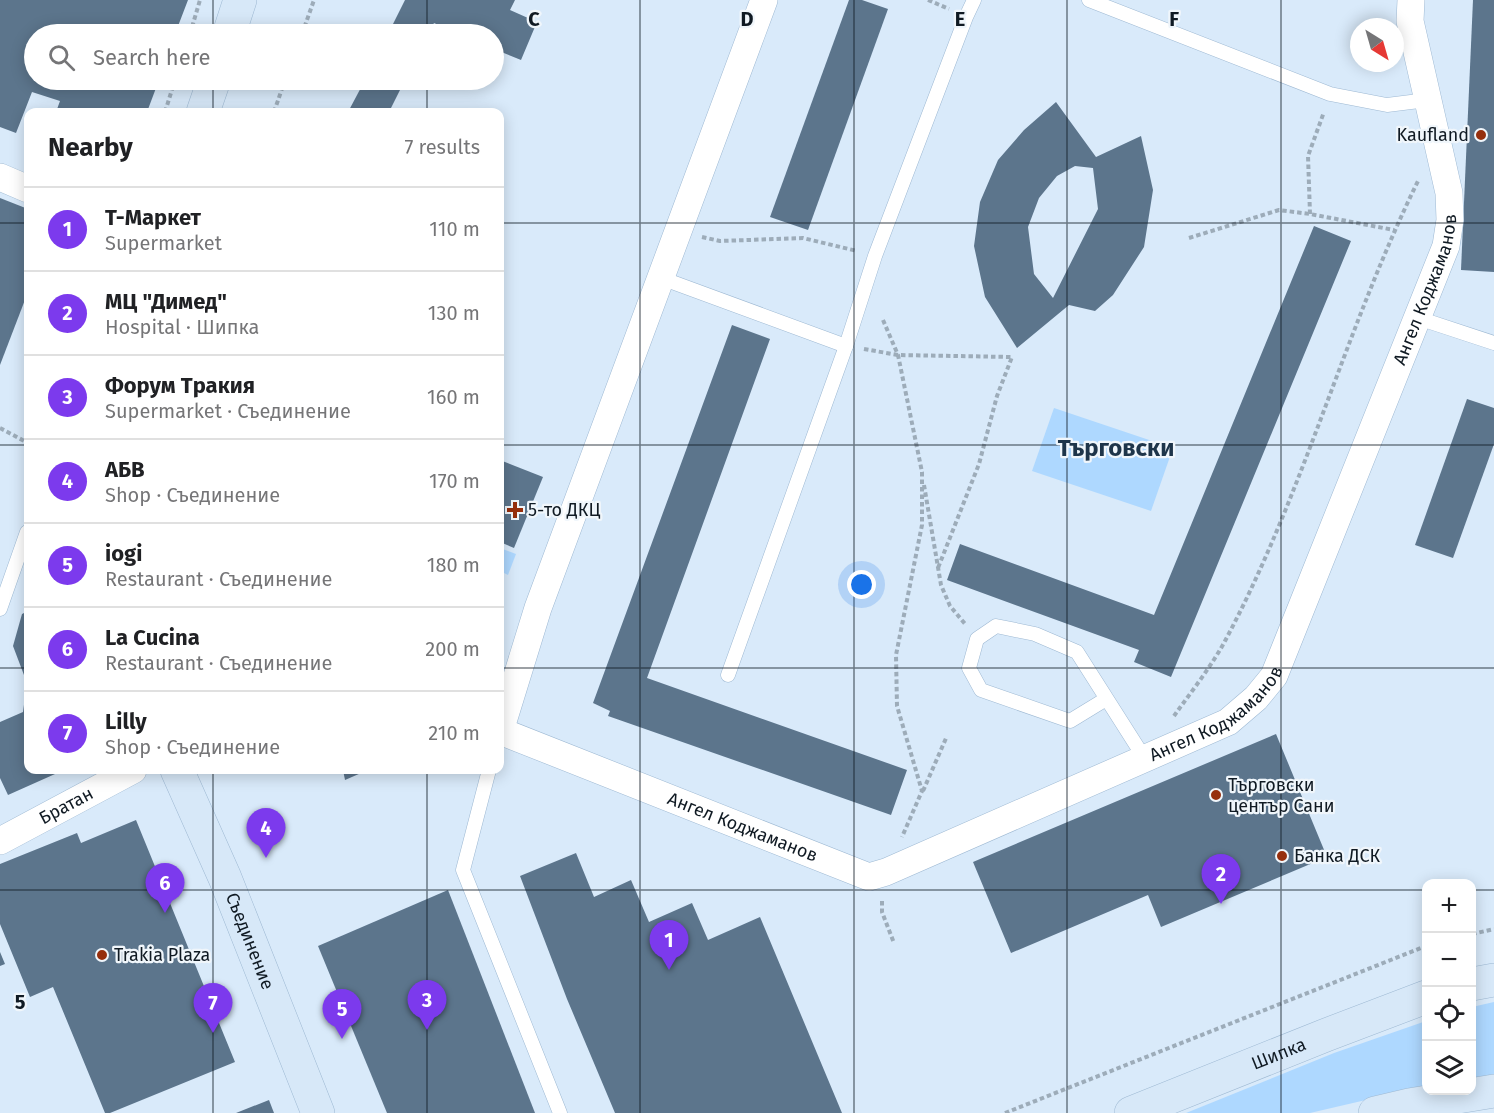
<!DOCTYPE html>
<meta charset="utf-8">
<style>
body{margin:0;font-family:"Fira Sans",sans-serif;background:#f2f2f2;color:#202124}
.controls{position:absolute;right:18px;bottom:18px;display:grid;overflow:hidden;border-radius:12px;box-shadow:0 3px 15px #0003}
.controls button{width:54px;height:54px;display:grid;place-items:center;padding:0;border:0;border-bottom:2px solid #e0e0e0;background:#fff;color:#202124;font:30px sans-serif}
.compass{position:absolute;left:1350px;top:18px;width:54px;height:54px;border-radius:50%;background:#fff;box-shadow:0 3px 15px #0003;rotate:143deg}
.you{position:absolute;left:862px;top:585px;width:21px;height:21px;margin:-15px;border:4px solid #fff;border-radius:50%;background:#1a73e8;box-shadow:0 0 0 9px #1a73e833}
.badge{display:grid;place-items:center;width:39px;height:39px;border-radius:50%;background:#7c3aed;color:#fff;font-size:20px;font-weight:700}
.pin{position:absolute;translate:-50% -50px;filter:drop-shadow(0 2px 3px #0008)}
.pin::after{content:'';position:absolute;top:32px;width:21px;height:18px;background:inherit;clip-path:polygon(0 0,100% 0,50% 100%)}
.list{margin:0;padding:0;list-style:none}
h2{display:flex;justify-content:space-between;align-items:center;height:78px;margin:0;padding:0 24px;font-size:26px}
h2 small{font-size:20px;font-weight:400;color:#757577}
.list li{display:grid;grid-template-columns:39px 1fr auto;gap:18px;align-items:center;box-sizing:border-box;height:84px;padding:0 24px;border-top:2px solid #e0e0e0}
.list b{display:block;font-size:22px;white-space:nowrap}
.list p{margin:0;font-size:20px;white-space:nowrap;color:#757577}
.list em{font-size:20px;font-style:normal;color:#757577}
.icon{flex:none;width:33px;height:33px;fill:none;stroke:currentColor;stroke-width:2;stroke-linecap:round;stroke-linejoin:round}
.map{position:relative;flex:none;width:1494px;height:1113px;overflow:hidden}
.search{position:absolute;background:#fff;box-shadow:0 3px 15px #0003;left:24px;top:24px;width:480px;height:66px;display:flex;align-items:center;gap:15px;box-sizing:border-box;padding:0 21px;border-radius:33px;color:#757577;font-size:22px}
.panel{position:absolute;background:#fff;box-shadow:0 3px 15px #0003;left:24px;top:108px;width:480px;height:666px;border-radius:12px}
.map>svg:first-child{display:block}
.green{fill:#aed8ff}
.building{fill:#5c758c;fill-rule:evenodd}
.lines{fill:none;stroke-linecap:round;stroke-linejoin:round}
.lane-casing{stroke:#9eb9d3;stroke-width:15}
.street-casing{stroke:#9eb9d3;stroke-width:28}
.secondary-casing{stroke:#9eb9d3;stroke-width:34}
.path{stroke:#9dacb9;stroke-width:4;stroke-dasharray:4.5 3;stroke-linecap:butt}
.lane{stroke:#fff;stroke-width:14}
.street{stroke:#fff;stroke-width:27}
.secondary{stroke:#d7e8f8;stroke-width:33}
.grid{fill:none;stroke:#101a23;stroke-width:1.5;stroke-opacity:0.55}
.poi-dot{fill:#962f0d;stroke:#f0f6fb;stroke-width:2}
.labels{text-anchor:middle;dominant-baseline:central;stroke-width:4.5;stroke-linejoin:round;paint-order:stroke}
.poi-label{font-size:18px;fill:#101a23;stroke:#f0f6fb;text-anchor:start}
.street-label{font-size:18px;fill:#101a23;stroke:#f0f6fb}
.district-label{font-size:24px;font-weight:bold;fill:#1e354a;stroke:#f0f6fb}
.grid-label{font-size:20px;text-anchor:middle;font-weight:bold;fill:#101a23;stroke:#f0f6fb;stroke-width:4.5;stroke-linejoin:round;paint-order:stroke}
</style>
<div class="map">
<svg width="1494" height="1113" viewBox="0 0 1494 1113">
<rect width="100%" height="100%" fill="#d9eafa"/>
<g class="green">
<path d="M1054 408 1173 448 1151 511 1032 471Z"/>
<path d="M500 548 516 554 508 575 500 571Z"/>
<path d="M1494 1002V1077L1472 1080V1007Z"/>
<path d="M1426 1021V1086L1310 1113H1186L1334 1053Z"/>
</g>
<g class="building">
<path d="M0 0H188L175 34H34V80H159L147 112H56L60 101 32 92 16 133 0 127Z"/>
<path d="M405 0H515L510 10 537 22 521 60 494 49V34H453L454 32 434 23 428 34H388Z"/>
<path d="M849 0H862L888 9 808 230 770 217Z"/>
<path d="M1473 0H1494V272L1461 270Z"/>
<path d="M365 80H405L389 112H348Z"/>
<path d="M1056 102 1096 157 1141 136 1153 190 1144 247 1113 295 1095 311 1069 305 1017 348 985 297 974 246 980 202 998 160 1024 130ZM1075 166 1093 168 1098 209 1053 298 1034 274 1028 227 1039 198 1057 176Z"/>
<path d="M0 198 28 209V292L0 365Z"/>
<path d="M1314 226 1351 241 1171 677 1134 662 1139 650 947 580 960 544 1154 615Z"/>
<path d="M732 325 770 339 647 678 907 770 891 815 608 716 610 711 593 703Z"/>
<path d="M1467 399 1494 408V444L1453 558 1415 545Z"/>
<path d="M500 460 543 477 514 548 500 542Z"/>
<path d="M28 611V770H64L8 795 0 778V722L23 712 27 683 13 646 22 614Z"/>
<path d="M1276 734 1327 857 1161 927 1148 895 1011 953 973 862Z"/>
<path d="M343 770H368L345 780Z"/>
<path d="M136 820 235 1062 110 1113H105L53 987 30 997 0 924V864L77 833 81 843Z"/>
<path d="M576 853 594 897 631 880 649 922 692 903 708 940 760 917 842 1113H615L567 999 520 876Z"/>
<path d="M448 890 535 1113H387L318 946Z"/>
<path d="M0 952 5 964 0 966Z"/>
<path d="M269 1100 274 1113H236Z"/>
</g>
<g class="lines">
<g class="lane-casing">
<g id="lane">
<path d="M1089 0 1330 94 1387 105 1427 100"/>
<path d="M661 278 846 346"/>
<path d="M1418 318 1494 343"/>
<path d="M0 609 27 532"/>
<path d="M728 675 846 346 875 256 966 17 974 0"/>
<path d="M1106 699 1070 721 981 690 969 668 977 639 996 626 1035 634 1077 652 1145 759"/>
<path d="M489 770 463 870 560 1113"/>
</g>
</g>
<g class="street-casing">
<g id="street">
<path d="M0 177 28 189"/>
<path id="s1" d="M500 731 869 877 886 872 1228 722 1256 698 1274 676 1446 246 1450 220 1449 193 1410 21 1411 0"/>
<path d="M500 731 538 608 764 0"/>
<path id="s2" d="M0 841 133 770"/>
</g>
</g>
<g class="secondary-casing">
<g id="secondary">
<path d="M229 34 240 0"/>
<path d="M203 112 214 80"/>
<path id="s3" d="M177 770 225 878 318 1113"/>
<path d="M1472 984 1494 980"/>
<path id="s4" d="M1131 1113 1326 1035 1426 997"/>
<path d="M1375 1113 1409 1105 1494 1091"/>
</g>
</g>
<g class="path">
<path d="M928 0 949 9"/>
<path d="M190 34 200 0"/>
<path d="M302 34 314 0"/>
<path d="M165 112 175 80"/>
<path d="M274 112 285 80"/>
<path d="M1310 214 1308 156 1324 112"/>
<path d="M702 237 720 241 803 238 857 251"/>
<path d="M1189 238 1279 210 1310 214 1394 230"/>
<path d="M883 320 898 355 922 472V525L896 655 897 706 922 791 902 837"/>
<path d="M864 349 898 355 1012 357 997 396 979 464 938 568"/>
<path d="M0 428 28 443"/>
<path d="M924 485 941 585 950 606 966 625"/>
<path d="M1174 716C1191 692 1211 667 1225 641 1304 493 1345 329 1419 179"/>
<path d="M923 791 947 736"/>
<path d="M882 901V912L894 943"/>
<path d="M1472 934 1494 929"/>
<path d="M1005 1113 1426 946"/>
</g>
<use href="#lane" class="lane"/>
<use href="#street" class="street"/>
<use href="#secondary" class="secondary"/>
</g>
<path class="grid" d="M213 0V34M427 0V34M640 0V1113M854 0V1113M1067 0V1113M1281 0V1113M213 80V112M427 80V112M0 223H28M500 223H1494M0 445H28M500 445H1494M0 668H28M500 668H1494M213 770V1113M427 770V1113M0 890H1426M1472 890H1494"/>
<g class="poi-dot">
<circle cx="1481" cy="135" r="6"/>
<path d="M512 501h6v6h6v6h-6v6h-6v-6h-6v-6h6z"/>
<circle cx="1216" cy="795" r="6"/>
<circle cx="1282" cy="856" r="6"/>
<circle cx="102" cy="955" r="6"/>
</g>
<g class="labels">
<g class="poi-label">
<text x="1469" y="135" text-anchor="end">Kaufland</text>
<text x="528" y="510">5-то ДКЦ</text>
<text x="1228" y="785">Търговски<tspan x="1228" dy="21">център Сани</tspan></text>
<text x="1294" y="856">Банка ДСК</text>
<text x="114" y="955">Trakia Plaza</text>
</g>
<g class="street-label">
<text stroke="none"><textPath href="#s1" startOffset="1269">Ангел Коджаманов</textPath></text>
<text stroke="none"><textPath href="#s1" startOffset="783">Ангел Коджаманов</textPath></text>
<text stroke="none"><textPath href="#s2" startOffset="75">Братан</textPath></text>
<text stroke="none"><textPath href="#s1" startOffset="261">Ангел Коджаманов</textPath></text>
<text stroke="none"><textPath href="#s3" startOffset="186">Съединение</textPath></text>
<text stroke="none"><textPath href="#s4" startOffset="159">Шипка</textPath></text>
</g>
<g class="district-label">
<text x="1116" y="448">Търговски</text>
</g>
</g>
<g class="grid-label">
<text x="534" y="26">C</text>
<text x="747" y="26">D</text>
<text x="960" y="26">E</text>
<text x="1174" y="26">F</text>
<text x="20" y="1009">5</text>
</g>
</svg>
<div class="controls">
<button>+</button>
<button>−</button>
<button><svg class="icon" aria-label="locate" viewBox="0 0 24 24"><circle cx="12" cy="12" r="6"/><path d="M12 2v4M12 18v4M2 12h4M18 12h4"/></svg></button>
<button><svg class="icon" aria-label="layers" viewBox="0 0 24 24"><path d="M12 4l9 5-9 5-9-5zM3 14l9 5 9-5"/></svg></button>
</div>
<svg class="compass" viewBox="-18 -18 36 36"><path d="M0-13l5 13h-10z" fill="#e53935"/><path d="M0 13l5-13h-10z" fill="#757577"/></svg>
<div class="you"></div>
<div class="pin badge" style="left:669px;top:970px">1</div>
<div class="pin badge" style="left:1221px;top:904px">2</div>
<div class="pin badge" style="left:427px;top:1030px">3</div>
<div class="pin badge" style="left:266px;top:858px">4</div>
<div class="pin badge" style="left:342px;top:1039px">5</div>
<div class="pin badge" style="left:165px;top:913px">6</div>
<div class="pin badge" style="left:213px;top:1033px">7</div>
<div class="search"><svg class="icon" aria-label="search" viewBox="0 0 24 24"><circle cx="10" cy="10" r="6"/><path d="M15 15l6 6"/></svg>Search here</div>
<section class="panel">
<h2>Nearby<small>7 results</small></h2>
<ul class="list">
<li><span class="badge">1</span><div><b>Т-Маркет</b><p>Supermarket</p></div><em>110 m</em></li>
<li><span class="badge">2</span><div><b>МЦ &quot;Димед&quot;</b><p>Hospital · Шипка</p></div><em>130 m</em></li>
<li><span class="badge">3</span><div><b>Форум Тракия</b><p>Supermarket · Съединение</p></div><em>160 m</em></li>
<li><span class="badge">4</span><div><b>АБВ</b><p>Shop · Съединение</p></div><em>170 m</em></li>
<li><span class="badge">5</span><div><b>iogi</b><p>Restaurant · Съединение</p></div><em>180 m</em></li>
<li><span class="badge">6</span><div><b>La Cucina</b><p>Restaurant · Съединение</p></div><em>200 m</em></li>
<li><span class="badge">7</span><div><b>Lilly</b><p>Shop · Съединение</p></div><em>210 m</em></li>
</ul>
</section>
</div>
